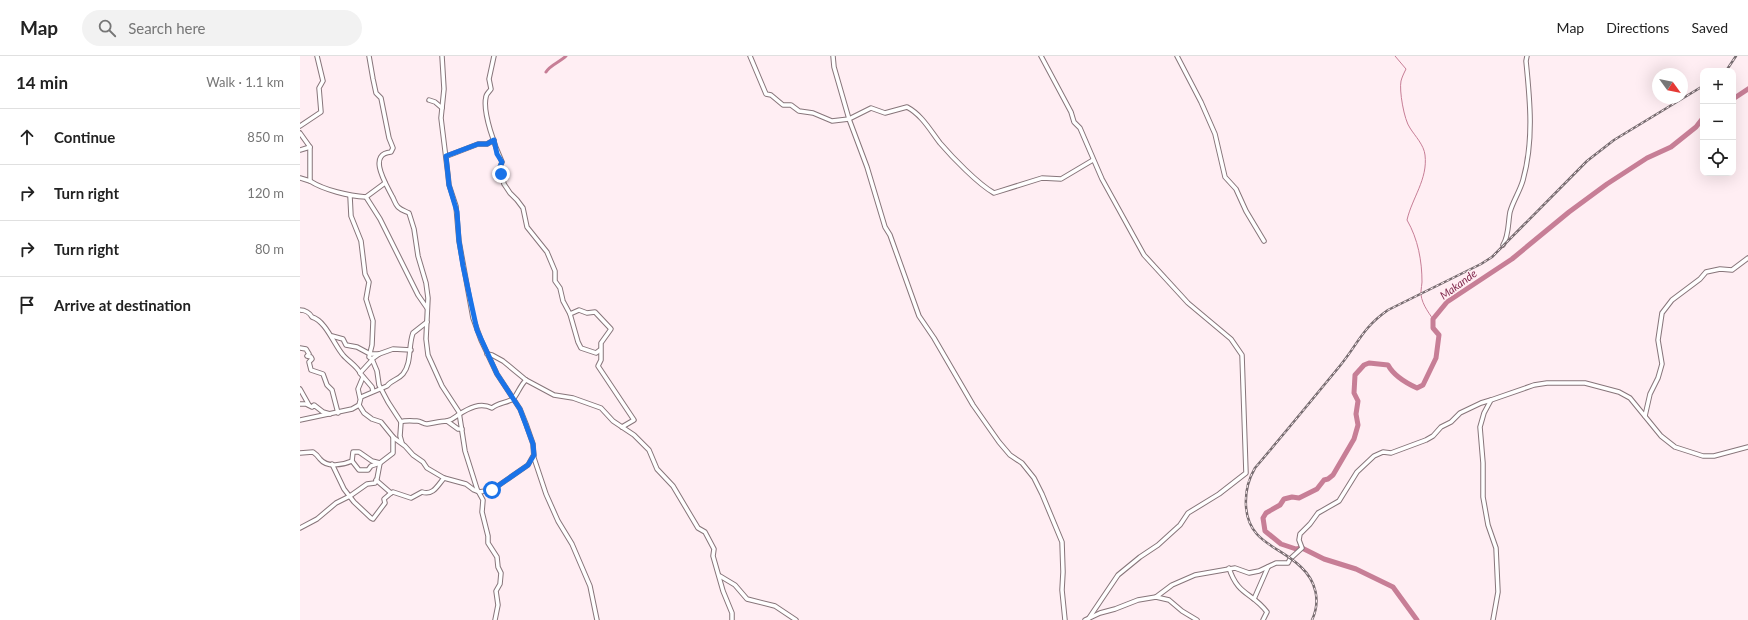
<!DOCTYPE html>
<meta charset="utf-8">
<style>
body{margin:0;font-family:Lato,sans-serif;background:#f2f2f2;color:#222}
.controls{position:absolute;right:12px;top:12px;display:grid;overflow:hidden;border-radius:8px;box-shadow:0 4px 16px #0002}
.controls button{width:36px;height:36px;display:grid;place-items:center;padding:0;border:0;border-bottom:1px solid #e0e0e0;background:#fff;color:#222;font:20px sans-serif}
.compass{position:absolute;left:1352px;top:12px;width:36px;height:36px;border-radius:50%;background:#fff;box-shadow:0 4px 16px #0002;rotate:123deg}
.stop{position:absolute;width:12px;height:12px;margin:-9px;border:3px solid #1a73e8;border-radius:50%;background:#fff}
.stop.end{background:#1a73e8;border-color:#fff;box-shadow:0 1px 4px #0008}
.list{margin:0;padding:0;list-style:none}
h2{display:flex;justify-content:space-between;align-items:center;height:52px;margin:0;padding:0 16px;font-size:17px}
h2 small{font-size:13px;font-weight:400;color:#767676}
.list li{display:grid;grid-template-columns:26px 1fr auto;gap:12px;align-items:center;box-sizing:border-box;height:56px;padding:0 16px;border-top:1px solid #e0e0e0}
.list b{display:block;font-size:15px;white-space:nowrap}
.list em{font-size:13px;font-style:normal;color:#767676}
.icon{flex:none;width:22px;height:22px;fill:none;stroke:currentColor;stroke-width:2;stroke-linecap:round;stroke-linejoin:round}
.map{position:relative;flex:none;width:1448px;height:564px;overflow:hidden}
header{display:flex;align-items:center;gap:24px;box-sizing:border-box;height:56px;padding:0 20px;background:#fff;border-bottom:1px solid #e0e0e0}
header strong{font-size:19px}
nav{display:flex;gap:22px;margin-inline-start:auto;font-size:14px}
.search{width:280px;height:36px;background:#f2f2f2;display:flex;align-items:center;gap:10px;box-sizing:border-box;padding:0 14px;border-radius:22px;color:#767676;font-size:15px}
main{display:flex}
aside{flex:1;background:#fff}
.map>svg:first-child{display:block}
.lines{fill:none;stroke-linecap:round;stroke-linejoin:round}
.stream{stroke:#c77e96;stroke-width:1}
.canal{stroke:#c77e96;stroke-width:3}
.river{stroke:#c77e96;stroke-width:5}
.minor-casing{stroke:#87757a;stroke-width:5.5}
.minor{stroke:#fff;stroke-width:3.5}
.rail-casing{stroke:#776c70;stroke-width:2.5}
.rail{stroke:#ffeef3;stroke-width:1;stroke-dasharray:3;stroke-linecap:butt}
.route{stroke:#1a73e8;stroke-width:5}
.labels{text-anchor:middle;dominant-baseline:central;stroke-width:3;stroke-linejoin:round;paint-order:stroke}
.water-label{font-size:11px;font-style:italic;fill:#832b4f;stroke:#ffeef3}
</style>
<header>
<strong>Map</strong>
<div class="search"><svg class="icon" aria-label="search" viewBox="0 0 24 24"><circle cx="10" cy="10" r="6"/><path d="M15 15l6 6"/></svg>Search here</div>
<nav><a>Map</a><a>Directions</a><a>Saved</a></nav>
</header>
<main>
<aside>
<h2>14 min<small>Walk · 1.1 km</small></h2>
<ul class="list">
<li><svg class="icon" aria-label="ahead" viewBox="0 0 24 24"><path d="M12 20V5M6 11l6-6 6 6"/></svg><div><b>Continue</b></div><em>850 m</em></li>
<li><svg class="icon" aria-label="right" viewBox="0 0 24 24"><path d="M7 20v-9h11M14 6l5 5-5 5"/></svg><div><b>Turn right</b></div><em>120 m</em></li>
<li><svg class="icon" aria-label="right" viewBox="0 0 24 24"><path d="M7 20v-9h11M14 6l5 5-5 5"/></svg><div><b>Turn right</b></div><em>80 m</em></li>
<li><svg class="icon" aria-label="arrive" viewBox="0 0 24 24"><path d="M6 21V4h12l-3 4 3 4H6"/></svg><div><b>Arrive at destination</b></div></li>
</ul>
</aside>
<div class="map">
<svg width="1448" height="564" viewBox="0 0 1448 564">
<rect width="100%" height="100%" fill="#ffeef3"/>
<g class="lines">
<path class="stream" d="M1095 0 1106 13C1104 17 1102 21 1101 25 1099 34 1104 64 1110 72 1115 80 1124 89 1125 99 1128 123 1112 142 1107 164 1118 183 1122 205 1122 226 1122 229 1121 232 1121 235 1120 245 1128 256 1133 263"/>
<path class="canal" d="M246 16C250 9 260 6 266 0"/>
<g class="river">
<path d="M1433 43 1448 33"/>
<path d="M1117 564 1093 531 1056 513 1024 503 1002 492 996 493 981 488 965 475 963 462 966 457 980 449 984 443 992 441 999 442 1017 433 1024 424 1028 423 1033 419 1054 383 1058 369 1056 358 1058 345 1054 337 1055 319 1064 309 1069 307 1088 309C1094 320 1106 327 1117 332L1123 329 1136 302 1139 279 1133 272V263L1147 246 1212 203 1269 156 1307 128 1347 102 1371 91 1396 71 1403 62"/>
</g>
<g class="minor-casing">
<g id="minor">
<path d="M69 0 73 23 76 37 81 42 89 82 93 92 91 96C67 98 86 128 92 140 94 143 95 148 98 151 101 154 105 155 109 157L114 173 118 200 126 227 128 242 126 283 128 299 142 330 159 356 165 395 177 433 183 444 182 456 188 480V487L197 501 198 511 201 517 200 528 196 535 198 549 195 564"/>
<path d="M142 0 144 33 141 62 148 119 149 129 156 150 159 185 173 262 181 284 197 318 220 353 226 368 233 388 234 402 246 438 258 465 272 488 290 530 297 564"/>
<path d="M194 0 189 23 191 33C190 35 186 38 186 41 182 56 196 93 202 106L200 111 204 128 210 137 217 144 223 152 227 171 247 196 255 215V225L260 232 263 245 270 258 278 286 281 292 296 297 300 294"/>
<path d="M450 0 466 38 471 39 483 49H491L499 55 513 57 532 65 549 63 571 52 585 57 607 51C622 59 630 74 640 87 652 101 678 128 694 137L742 122 761 123 793 104"/>
<path d="M533 0 534 11 549 63 567 111 585 171 590 179 619 260 634 282 673 349 699 386 710 399 722 407 734 422 742 438 762 486 763 516 762 534 765 564"/>
<path d="M741 0 771 56 774 66 780 72 802 123 844 199 888 247 931 283 942 299 946 417 919 438 888 457 880 469 858 489 840 501 818 519 789 562"/>
<path d="M877 0 901 46 915 78 925 121 936 133 946 155 964 185"/>
<path d="M129 44 135 46 142 52"/>
<path d="M0 70 21 56 19 32 23 25 17 0"/>
<path d="M0 77 10 91V125C24 134 49 140 66 141L80 163 118 239 127 252"/>
<path d="M0 94 10 91"/>
<path d="M147 100 178 88H187L194 84"/>
<path d="M0 122 10 125"/>
<path d="M50 140 51 160 61 185 65 218 69 226 66 243 73 265 72 289 69 301 72 303 79 298"/>
<path d="M66 141 85 127"/>
<path d="M1203 189C1209 180 1208 166 1210 156 1213 145 1220 135 1223 124 1234 85 1230 44 1226 5L1227 0"/>
<path d="M0 254C5 254 10 257 12 261 26 265 34 289 43 299 48 305 58 311 60 317"/>
<path d="M270 258 279 254 287 257 295 256 311 273 301 287V304L298 310 334 364 322 371"/>
<path d="M32 280 43 283 46 289 57 291 70 298H79L93 293 111 294"/>
<path d="M0 292 6 293 9 298 7 300 11 301 12 303 9 306 11 314 23 318 27 329 32 334 38 357"/>
<path d="M187 298 192 299 203 305 226 324 254 339 273 342 301 352 313 365 334 379 349 394 357 413 373 430 398 472 405 476 414 493 413 500 423 535 432 557V564"/>
<path d="M72 303 77 315 79 329 88 346 101 366"/>
<path d="M72 304 60 317 72 331 73 335"/>
<path d="M0 333 9 349"/>
<path d="M60 342 58 333 63 321"/>
<path d="M0 348H6L12 351 14 349 23 356 30 358"/>
<path d="M59 349 64 357 72 363 81 366 94 382 105 390 113 399 123 406 127 412 144 422 166 428 174 434 179 436 192 434 228 409 233 400"/>
<path d="M1345 360 1350 338 1358 322 1362 308 1358 284 1362 257 1372 244 1400 223 1406 216 1420 213 1432 214 1448 202"/>
<path d="M0 364 52 353 59 349 61 341 87 330C91 324 98 324 103 318 112 307 108 290 113 277L127 266"/>
<path d="M147 365C152 364 154 362 158 359 169 352 180 346 192 352 198 347 206 347 213 343 216 341 221 328 226 324"/>
<path d="M102 387 100 380 101 366C105 364 113 365 117 365 121 365 123 368 127 368 134 367 140 365 147 365L158 373H162"/>
<path d="M0 397 13 396C16 398 18 400 20 403 27 412 43 409 52 405"/>
<path d="M80 407 72 405 59 396H53L52 405 59 414H68L71 410 80 407 93 397V381"/>
<path d="M32 408 44 433 54 446 71 462 73 463 85 447 84 443 91 437"/>
<path d="M76 424 91 437 93 436 111 442 122 436C133 440 138 429 144 422"/>
<path d="M0 472 17 463 36 447 50 440 67 428 75 427 77 423 80 407"/>
<path d="M929 512C938 540 952 536 967 556L963 564"/>
<path d="M420 520 435 529 447 543 475 550 496 564"/>
<path d="M856 541 872 529 895 519 935 512 949 517 959 515 976 507H988L990 503 1002 492 999 484 1000 478 1010 468 1018 457 1039 445 1057 416 1074 400 1083 396 1091 397 1126 384 1133 380 1141 371 1151 366 1160 357 1181 347 1191 344"/>
<path d="M954 543 968 511"/>
<path d="M785 564 800 557 815 553 838 544 856 541 869 544 882 555 897 564"/>
<path d="M1193 564 1198 536 1196 492 1188 469 1183 441V407L1180 371 1184 357 1191 344 1234 329 1247 327H1285L1319 336 1330 342 1361 380 1375 391 1403 400H1414L1448 391"/>
</g>
</g>
<use href="#minor" class="minor"/>
<g class="rail-casing">
<g id="rail">
<path d="M1426 15 1436 0"/>
<path d="M1012 564C1021 545 1016 525 1001 511 980 490 948 487 946 450 945 435 948 424 955 412 984 378 1011 345 1039 311 1058 288 1062 272 1088 254L1181 208 1192 201 1287 105 1314 84 1403 30"/>
</g>
</g>
<use href="#rail" class="rail"/>
</g>
<g class="lines">
<path class="route" d="M192 434 228 409 234 399 233 388 220 353 197 318 177 274 163 210 159 185 157 156 149 129 146 100 178 88H187L194 84 197 98 202 106 200 111 201 118"/>
</g>
<g class="labels">
<g class="water-label">
<text transform="translate(1158 228) rotate(-36)">Makande</text>
</g>
</g>
</svg>
<div class="controls">
<button>+</button>
<button>−</button>
<button><svg class="icon" aria-label="locate" viewBox="0 0 24 24"><circle cx="12" cy="12" r="6"/><path d="M12 2v4M12 18v4M2 12h4M18 12h4"/></svg></button>
</div>
<svg class="compass" viewBox="-18 -18 36 36"><path d="M0-13l5 13h-10z" fill="#e53935"/><path d="M0 13l5-13h-10z" fill="#767676"/></svg>
<div class="stop" style="left:192px;top:434px"></div>
<div class="stop end" style="left:201px;top:118px"></div>
</div>
</main>
